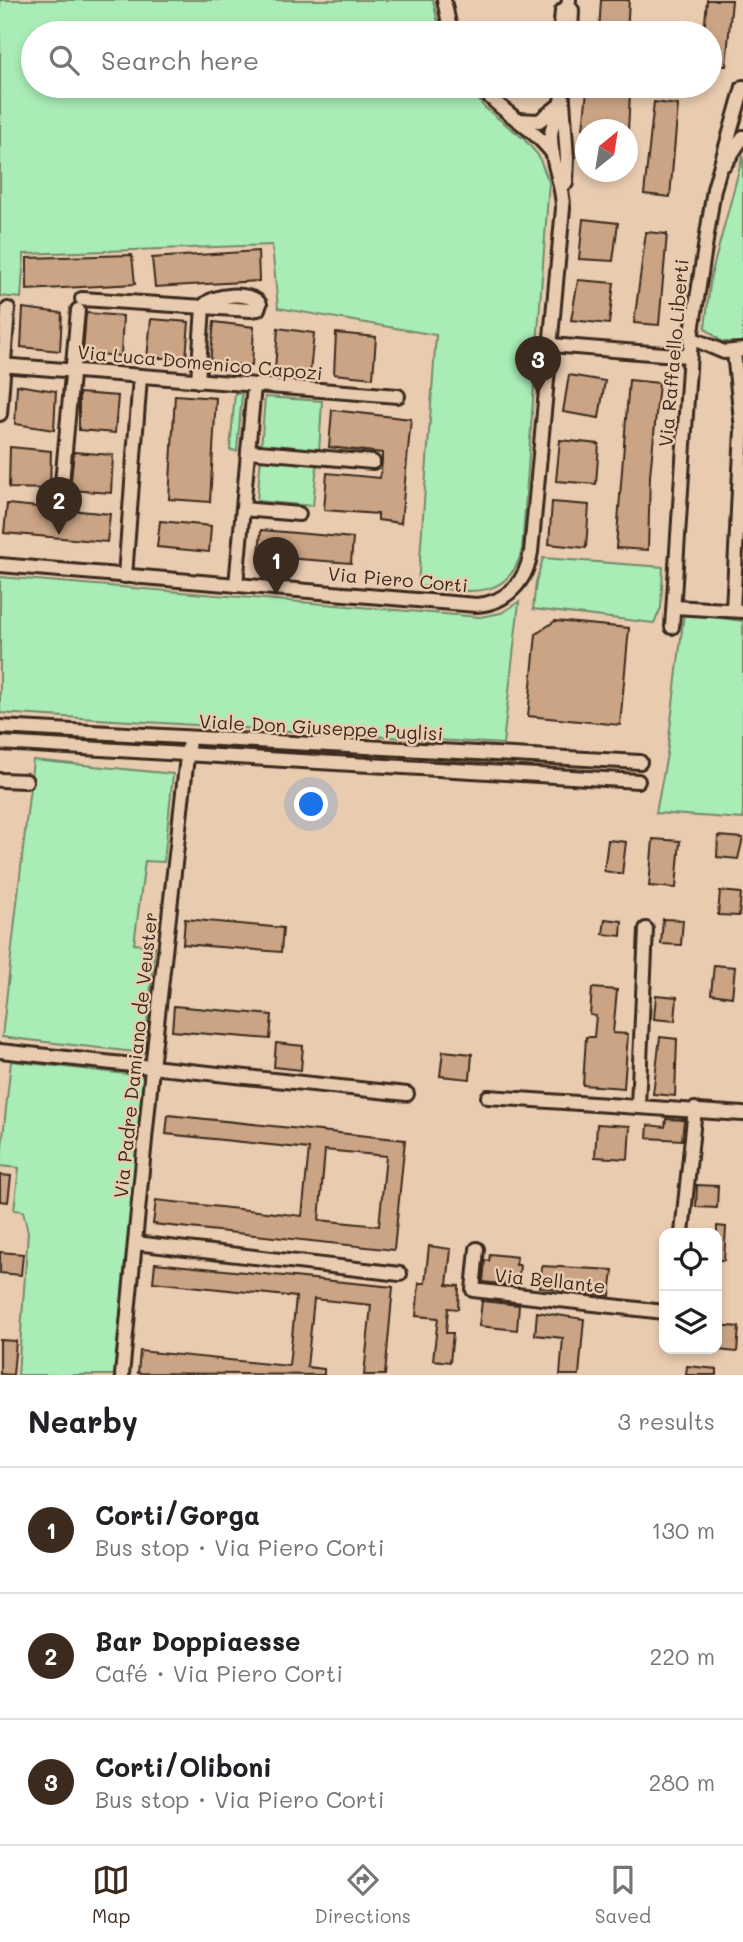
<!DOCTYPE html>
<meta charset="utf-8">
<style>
body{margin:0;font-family:Mali,sans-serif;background:#f6f6f6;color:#202124}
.controls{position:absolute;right:21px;bottom:21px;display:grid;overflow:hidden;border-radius:14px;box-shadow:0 4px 10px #0003}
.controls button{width:63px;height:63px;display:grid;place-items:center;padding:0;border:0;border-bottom:2px solid #e0e0e0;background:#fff;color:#202124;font:35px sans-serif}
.compass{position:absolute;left:575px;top:119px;width:63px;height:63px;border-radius:50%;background:#fff;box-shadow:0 4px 10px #0003;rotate:30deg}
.you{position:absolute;left:312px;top:805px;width:24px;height:24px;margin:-18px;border:5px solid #fff;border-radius:50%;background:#1a73e8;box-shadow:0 0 0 10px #1a73e833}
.badge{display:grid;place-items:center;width:46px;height:46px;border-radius:50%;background:#3b2a1e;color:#fff;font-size:23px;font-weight:700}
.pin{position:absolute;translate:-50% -58px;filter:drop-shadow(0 2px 4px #0008)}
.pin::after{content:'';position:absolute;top:37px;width:24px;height:21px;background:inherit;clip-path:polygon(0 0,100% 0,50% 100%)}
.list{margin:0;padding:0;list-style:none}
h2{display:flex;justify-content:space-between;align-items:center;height:91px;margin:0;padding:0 28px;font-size:30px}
h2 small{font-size:23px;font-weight:400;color:#757577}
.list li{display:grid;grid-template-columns:46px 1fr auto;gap:21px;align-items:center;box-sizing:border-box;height:126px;padding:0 28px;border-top:2px solid #e0e0e0}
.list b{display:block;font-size:26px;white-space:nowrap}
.list p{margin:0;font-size:23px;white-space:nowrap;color:#757577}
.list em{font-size:23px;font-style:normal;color:#757577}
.icon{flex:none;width:38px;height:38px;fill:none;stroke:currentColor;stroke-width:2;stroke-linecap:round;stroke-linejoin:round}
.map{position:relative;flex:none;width:743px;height:1375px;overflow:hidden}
.search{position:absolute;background:#fff;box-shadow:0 4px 10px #0003;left:21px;right:21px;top:21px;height:77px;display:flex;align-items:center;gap:18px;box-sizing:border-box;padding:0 24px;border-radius:38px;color:#757577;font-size:26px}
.sheet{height:469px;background:#fff}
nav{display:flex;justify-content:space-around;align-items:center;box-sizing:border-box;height:98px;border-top:2px solid #e0e0e0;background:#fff;font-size:19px;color:#757577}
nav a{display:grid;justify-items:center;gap:4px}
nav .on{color:#3b2a1e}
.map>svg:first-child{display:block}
.green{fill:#a9ecb6;stroke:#728b6a;stroke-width:2}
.building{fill:#caa484;stroke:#3b2a1e;stroke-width:2;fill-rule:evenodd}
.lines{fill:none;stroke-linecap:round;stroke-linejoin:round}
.minor-casing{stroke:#3b2a1e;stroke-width:18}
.minor{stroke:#e9cbb0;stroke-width:12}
.labels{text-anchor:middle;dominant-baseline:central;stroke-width:5;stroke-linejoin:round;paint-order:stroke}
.street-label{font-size:19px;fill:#3b2a1e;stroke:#e9cbb0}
</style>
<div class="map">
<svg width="743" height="1375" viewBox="0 0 743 1375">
<rect width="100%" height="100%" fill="#e9cbb0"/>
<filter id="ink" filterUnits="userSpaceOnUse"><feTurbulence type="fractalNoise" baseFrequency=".0143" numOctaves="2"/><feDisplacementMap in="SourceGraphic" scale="14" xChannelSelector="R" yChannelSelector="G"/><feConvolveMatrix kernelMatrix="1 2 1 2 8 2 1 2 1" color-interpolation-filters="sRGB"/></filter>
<g filter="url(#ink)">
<g class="green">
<path d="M0 0H433L440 33H33V86H468L484 107 524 139 538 155 549 182 522 550C508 605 461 590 418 586L436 335 278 308 272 245 24 254 21 298 0 296Z"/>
<path d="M743 155V342H722L705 328 711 276Z"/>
<path d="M235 393 242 394 237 451 230 450Z"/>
<path d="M265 397 322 401 319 453 261 449Z"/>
<path d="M261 457 317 463 313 506 257 501Z"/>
<path d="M543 558 663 567 661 608 654 623 533 609 536 582Z"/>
<path d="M0 577 480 617 501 613 519 602 503 744 0 713Z"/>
<path d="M684 613 743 621V819L656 813 667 754Z"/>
<path d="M33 760 173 774 164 862 145 861 134 944 155 946 144 1053 2 1037Z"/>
<path d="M11 1061 144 1076 116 1375H18L28 1232 23 1211 14 1210 19 1168 0 1166Z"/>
</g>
<g class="building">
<path d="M601 0H629L627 33H599Z"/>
<path d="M707 0H732L726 66 710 65V33H704Z"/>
<path d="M587 90 630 94 628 130H583Z"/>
<path d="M654 102 678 105 670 197 644 194Z"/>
<path d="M583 219 618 223 613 261 579 259Z"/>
<path d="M646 232 667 234 659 325 634 323Z"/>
<path d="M258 251 259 281 155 287 152 258Z"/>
<path d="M132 255 135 284 27 290V258Z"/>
<path d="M578 280 614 283 609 324 571 320Z"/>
<path d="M23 308 62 313 60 351 21 347Z"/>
<path d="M86 313 123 316 121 356 83 353Z"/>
<path d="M151 319 189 322 186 358H147Z"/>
<path d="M214 322 254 327 252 366 210 362Z"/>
<path d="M278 328 314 333 310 373 275 370Z"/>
<path d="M336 333 376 337 373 378 334 374Z"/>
<path d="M569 375 605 381 599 418 563 412Z"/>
<path d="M629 380 659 383 650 476 648 550 616 548Z"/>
<path d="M17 385 56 391 54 430 15 424Z"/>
<path d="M79 393 118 396 115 433 79 430Z"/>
<path d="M175 395 216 398 210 502 169 499Z"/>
<path d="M332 410 411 419 401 523 378 520V514L324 510 327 473 380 478 382 462V453L329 447Z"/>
<path d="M560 440 599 444 596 484 556 481Z"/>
<path d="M10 447 51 451 50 489 9 488Z"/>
<path d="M74 452 113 455 111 493 70 490Z"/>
<path d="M552 502 589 505 586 548 549 544Z"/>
<path d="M7 504 110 514 107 542 4 533Z"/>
<path d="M160 521 211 526 209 552 157 547Z"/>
<path d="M261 530 353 538 351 563 259 556Z"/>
<path d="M555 621 629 628 620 725 528 716 536 634Z"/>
<path d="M718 836 743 838 738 859 717 857Z"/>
<path d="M653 839 680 841 676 888 649 886Z"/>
<path d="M608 840 626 842 622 874 604 871Z"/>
<path d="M720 891 741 893 739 916 718 915Z"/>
<path d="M185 919 283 928 281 952 183 944Z"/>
<path d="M605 919 622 921 621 936 603 934Z"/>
<path d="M663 919 683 920 681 945 661 944Z"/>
<path d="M714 965 735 967 732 997 711 994Z"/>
<path d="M592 988 617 990 613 1033 628 1034 624 1088 583 1085 586 1037H594L596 1016 590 1015Z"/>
<path d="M656 995 677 997 675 1021 654 1019Z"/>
<path d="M174 1006 272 1015 270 1039 172 1031Z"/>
<path d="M660 1037 677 1039 675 1096 653 1094Z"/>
<path d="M276 1043 303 1046 301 1070 274 1067Z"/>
<path d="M443 1051 472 1054 470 1079 440 1076Z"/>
<path d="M168 1115 405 1140 394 1250 153 1224 156 1200 302 1216 309 1149 166 1134ZM325 1150 386 1156 379 1226 319 1220Z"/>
<path d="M666 1119 684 1120 682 1140 647 1138 648 1125 665 1127Z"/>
<path d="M597 1124 630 1126 628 1159 595 1157Z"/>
<path d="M0 1175 11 1176 8 1202 0 1201Z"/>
<path d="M697 1185 718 1186 717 1208 696 1207Z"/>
<path d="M717 1226 726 1227 724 1260H717Z"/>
<path d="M429 1246 451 1249 447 1285 459 1286 458 1309 448 1308 446 1333H453L450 1362 433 1360 438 1318 416 1316 419 1283H425Z"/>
<path d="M0 1252 23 1254 21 1275 0 1273Z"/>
<path d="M490 1254 517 1257 516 1265H520L518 1286 483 1282 485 1260 489 1261Z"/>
<path d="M155 1263 393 1287 385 1375H364L371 1305 314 1299 307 1367 324 1369V1375L138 1373 140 1351 289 1366 296 1297 153 1282Z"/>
<path d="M542 1266 613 1270 610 1296 540 1287Z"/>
<path d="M482 1301 519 1305 517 1330 479 1326Z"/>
<path d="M537 1312 584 1319 579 1375H560L563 1338 535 1335Z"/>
<path d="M717 1325 739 1327 737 1352 717 1350Z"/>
<path d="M0 1340 16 1341 13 1375 0 1374Z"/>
<path d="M687 1366 717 1369V1375H686Z"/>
</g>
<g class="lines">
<g class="minor-casing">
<g id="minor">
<path d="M444 0 451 33"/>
<path d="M569 0 568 6 572 10 571 33"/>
<path d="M560 33 562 11 568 6"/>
<path d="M479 86C501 112 533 127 553 154"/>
<path d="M562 86 567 158 566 183"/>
<path d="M518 120 539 121 557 107"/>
<path d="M725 164 743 137"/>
<path d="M82 299 250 310 258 309 260 304C251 291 211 294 203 307"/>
<path d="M691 338 724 352 743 350"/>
<path d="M551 345 688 356"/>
<path d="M0 365 398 396"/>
<path d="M198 381 203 307"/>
<path d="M0 414 8 309"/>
<path d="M248 451 373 462"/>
<path d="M61 494 78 310"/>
<path d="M243 509 299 514"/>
<path d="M0 565 476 605C507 603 526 582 531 552L563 208C563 183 550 160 551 135 552 122 559 110 562 97"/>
<path d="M125 576 140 377"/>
<path d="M236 585 254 386"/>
<path d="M674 607 743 611"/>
<path d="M733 610 742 430 734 352"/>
<path d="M672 627 691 338 714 189 743 87"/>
<path d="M0 727 640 762"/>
<path d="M0 743 638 781"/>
<path d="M0 780 26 781"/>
<path d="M0 1051 407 1094"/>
<path d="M488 1097 743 1114"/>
<path d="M638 1106 646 929"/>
<path d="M682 1233 695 1109"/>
<path d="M135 1243 400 1274"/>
<path d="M477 1249 473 1290 664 1312"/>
<path d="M122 1375 152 1068 189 739"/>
</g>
</g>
<use href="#minor" class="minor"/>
</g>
</g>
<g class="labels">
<g class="street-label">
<text transform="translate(673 353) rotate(-85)">Via Raffaello Liberti</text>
<text transform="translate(200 362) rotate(5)">Via Luca Domenico Capozi</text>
<text transform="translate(398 579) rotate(5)">Via Piero Corti</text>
<text transform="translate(321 727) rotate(3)">Viale Don Giuseppe Puglisi</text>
<text transform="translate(135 1055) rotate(-84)">Via Padre Damiano de Veuster</text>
<text transform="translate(550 1280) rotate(6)">Via Bellante</text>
</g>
</g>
</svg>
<div class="controls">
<button><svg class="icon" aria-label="locate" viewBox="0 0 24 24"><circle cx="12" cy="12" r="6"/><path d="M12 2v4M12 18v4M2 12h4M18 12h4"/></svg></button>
<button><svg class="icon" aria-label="layers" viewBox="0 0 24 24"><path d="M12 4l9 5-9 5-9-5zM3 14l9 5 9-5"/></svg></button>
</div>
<svg class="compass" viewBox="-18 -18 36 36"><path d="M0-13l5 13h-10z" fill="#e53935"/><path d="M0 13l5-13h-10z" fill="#757577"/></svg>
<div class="you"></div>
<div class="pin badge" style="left:276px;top:595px">1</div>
<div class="pin badge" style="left:59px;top:535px">2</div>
<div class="pin badge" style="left:538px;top:394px">3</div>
<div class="search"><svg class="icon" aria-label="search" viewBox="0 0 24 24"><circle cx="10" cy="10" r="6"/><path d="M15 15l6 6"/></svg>Search here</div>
</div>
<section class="sheet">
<h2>Nearby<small>3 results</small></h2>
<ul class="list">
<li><span class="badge">1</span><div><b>Corti/Gorga</b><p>Bus stop · Via Piero Corti</p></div><em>130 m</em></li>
<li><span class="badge">2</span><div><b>Bar Doppiaesse</b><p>Café · Via Piero Corti</p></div><em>220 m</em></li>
<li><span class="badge">3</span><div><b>Corti/Oliboni</b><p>Bus stop · Via Piero Corti</p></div><em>280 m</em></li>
</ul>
</section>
<nav>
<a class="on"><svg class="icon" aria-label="map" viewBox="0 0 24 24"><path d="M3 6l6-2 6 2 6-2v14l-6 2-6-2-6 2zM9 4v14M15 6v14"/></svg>Map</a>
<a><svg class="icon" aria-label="directions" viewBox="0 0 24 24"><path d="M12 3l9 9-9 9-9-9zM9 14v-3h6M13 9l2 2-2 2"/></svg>Directions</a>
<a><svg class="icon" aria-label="saved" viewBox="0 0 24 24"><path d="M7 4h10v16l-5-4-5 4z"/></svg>Saved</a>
</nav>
